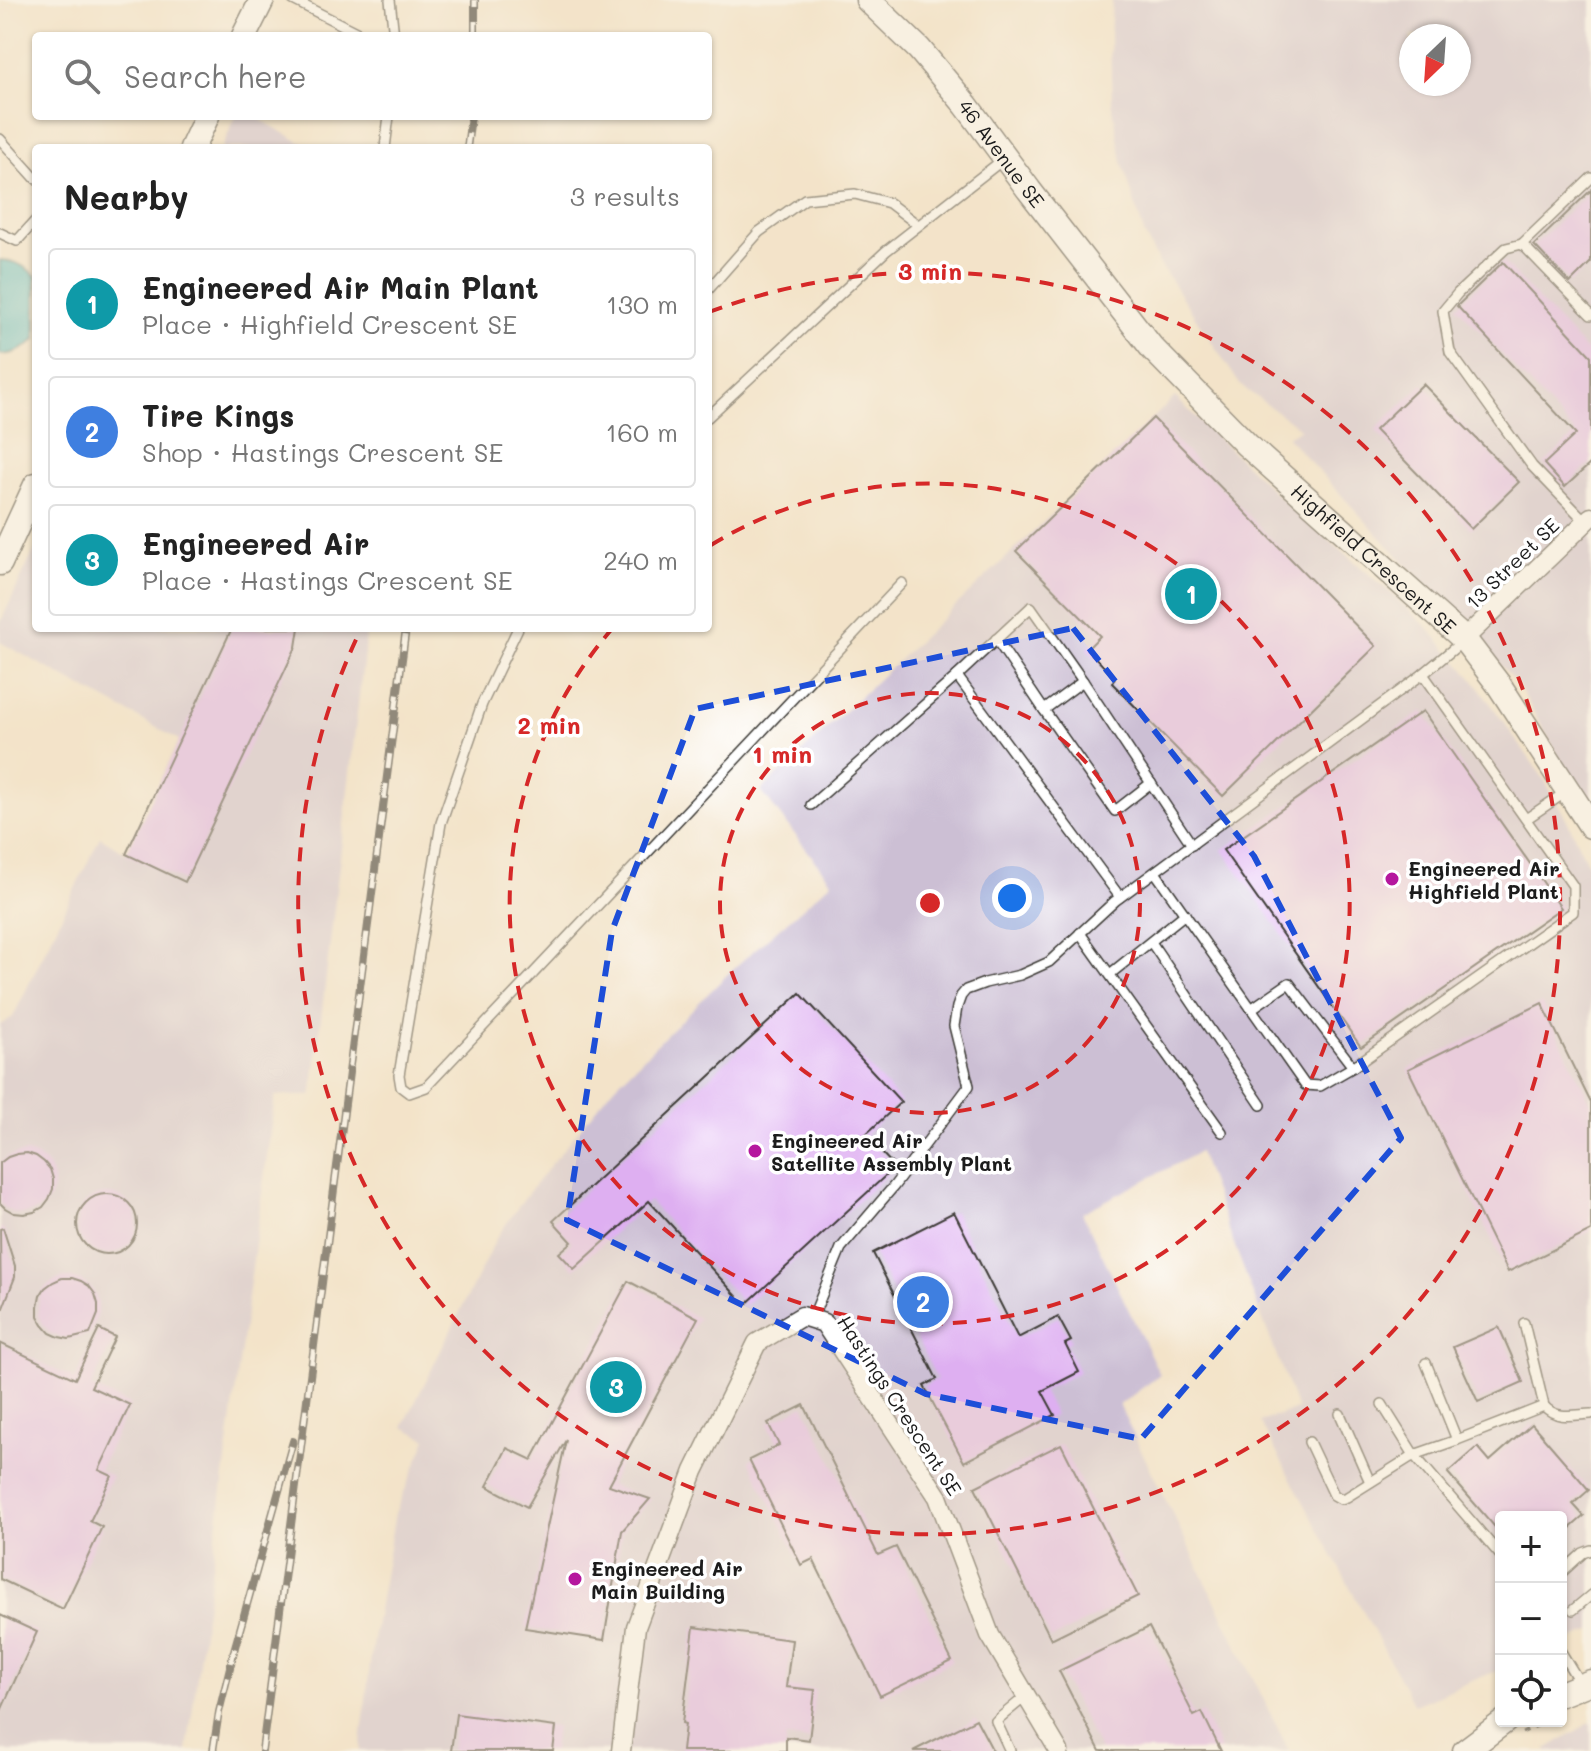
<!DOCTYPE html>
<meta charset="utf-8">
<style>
body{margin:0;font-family:Mali,sans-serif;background:#f6f6f6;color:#222}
.controls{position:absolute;right:24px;bottom:24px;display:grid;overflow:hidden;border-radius:8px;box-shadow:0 2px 6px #0004}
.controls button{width:72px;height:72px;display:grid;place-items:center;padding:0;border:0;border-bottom:2px solid #e0e0e0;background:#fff;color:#222;font:40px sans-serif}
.compass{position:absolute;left:1399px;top:24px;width:72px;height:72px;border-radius:50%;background:#fff;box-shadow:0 2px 6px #0004;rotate:205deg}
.you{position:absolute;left:1012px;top:898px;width:28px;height:28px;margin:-20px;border:6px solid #fff;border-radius:50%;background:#1a73e8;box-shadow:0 0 0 12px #1a73e833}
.badge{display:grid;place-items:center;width:52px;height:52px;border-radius:50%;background:#1a73e8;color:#fff;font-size:26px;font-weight:700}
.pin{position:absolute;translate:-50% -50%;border:4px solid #fff;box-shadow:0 2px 8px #0006}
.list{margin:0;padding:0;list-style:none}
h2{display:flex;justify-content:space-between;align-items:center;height:104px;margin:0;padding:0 32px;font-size:34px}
h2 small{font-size:26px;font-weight:400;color:#767676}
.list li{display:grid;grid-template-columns:52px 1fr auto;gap:24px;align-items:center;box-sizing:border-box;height:112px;margin:0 16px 16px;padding:0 16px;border:2px solid #e0e0e0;border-radius:8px}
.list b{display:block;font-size:30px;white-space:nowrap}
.list p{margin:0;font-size:26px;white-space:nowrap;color:#767676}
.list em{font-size:26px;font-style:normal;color:#767676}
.icon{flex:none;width:44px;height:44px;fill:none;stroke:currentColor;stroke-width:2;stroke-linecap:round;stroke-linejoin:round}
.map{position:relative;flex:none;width:1591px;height:1751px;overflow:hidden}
.search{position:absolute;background:#fff;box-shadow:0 2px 6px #0004;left:32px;top:32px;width:680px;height:88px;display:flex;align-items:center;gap:20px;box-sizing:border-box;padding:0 28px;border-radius:8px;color:#767676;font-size:30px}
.panel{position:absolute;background:#fff;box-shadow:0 2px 6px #0004;left:32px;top:144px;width:680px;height:488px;border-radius:8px}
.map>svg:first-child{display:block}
.industrial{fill:#ccbfd4;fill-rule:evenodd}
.water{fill:#48b7be;stroke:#326a6d;stroke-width:2}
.building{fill:#deaff1}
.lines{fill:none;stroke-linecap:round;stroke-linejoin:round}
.service-casing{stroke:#3c3a36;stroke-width:12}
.minor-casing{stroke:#3c3a36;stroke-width:21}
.tertiary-casing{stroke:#3c3a36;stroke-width:27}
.path{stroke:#3c3a36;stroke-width:3;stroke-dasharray:6 6;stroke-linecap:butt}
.service{stroke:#fff;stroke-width:9}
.minor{stroke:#fff;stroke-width:18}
.tertiary{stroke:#fff;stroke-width:24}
.rail-casing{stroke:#1c1c1c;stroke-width:8}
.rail{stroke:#fff;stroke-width:5;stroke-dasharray:15;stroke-linecap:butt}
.marked{fill:none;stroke:#1d4ed8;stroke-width:6;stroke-dasharray:16 10;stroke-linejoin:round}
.ring{fill:none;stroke:#d62828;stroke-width:4;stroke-dasharray:14 10}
.poi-dot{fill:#b5179e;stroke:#fff;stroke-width:3}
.labels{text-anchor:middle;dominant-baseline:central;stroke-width:7;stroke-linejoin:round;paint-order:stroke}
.street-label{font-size:20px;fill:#1c1c1c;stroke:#fff}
.poi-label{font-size:20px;font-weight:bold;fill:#1c1c1c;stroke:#fff;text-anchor:start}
.centre{fill:#d62828;stroke:#fff;stroke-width:4}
.ring-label{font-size:24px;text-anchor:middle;font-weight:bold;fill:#d62828;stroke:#fff;stroke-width:7;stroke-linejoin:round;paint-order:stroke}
</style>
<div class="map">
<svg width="1591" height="1751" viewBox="0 0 1591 1751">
<rect width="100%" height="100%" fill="#fff"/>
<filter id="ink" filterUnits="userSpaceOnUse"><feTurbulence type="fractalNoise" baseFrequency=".0125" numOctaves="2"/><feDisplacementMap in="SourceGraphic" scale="16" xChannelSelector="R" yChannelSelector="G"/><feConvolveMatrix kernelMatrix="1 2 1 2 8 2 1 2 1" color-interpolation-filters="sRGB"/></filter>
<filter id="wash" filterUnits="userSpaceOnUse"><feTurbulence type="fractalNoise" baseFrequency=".006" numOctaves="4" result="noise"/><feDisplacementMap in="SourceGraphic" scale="32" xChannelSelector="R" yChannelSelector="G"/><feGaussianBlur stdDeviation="1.8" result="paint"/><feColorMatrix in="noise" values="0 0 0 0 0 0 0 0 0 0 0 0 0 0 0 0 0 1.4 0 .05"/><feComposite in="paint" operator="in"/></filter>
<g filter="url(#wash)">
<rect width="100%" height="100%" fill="#f3e3c9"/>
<g class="industrial">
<path d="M1112 0H1591V813L1517 683 1287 437 1301 429 1248 391 1239 383 1159 263 1145 236 1122 162 1112 103 1110 39ZM1411 36H1459V84H1411Z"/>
<path d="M236 116H254L311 148H222Z"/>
<path d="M1175 397 1285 502 1392 594 1427 627 1473 679 1544 779 1566 818 1591 871V1631L1561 1644V1517H1501V1669L1414 1705 1260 1422 1297 1409 1199 1152 1082 1213 1160 1375 1119 1405 1289 1751H360L373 1639 395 1513 427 1439 403 1427 497 1237 525 1197 610 1091 734 968 832 882 761 791Z"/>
<path d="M36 547V628H367L312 1096H275L187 1751H0V1025L13 1017 100 837 126 853 179 740 0 642V623Z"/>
<path d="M1591 1722V1751H1548L1546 1749Z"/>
</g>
<path class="water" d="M0 260C15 261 25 266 36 276V339C25 349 15 354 0 355Z"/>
<g id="blocks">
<g class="building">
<path d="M1591 190V262L1570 283 1534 245Z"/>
<path d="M1503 262 1591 356V463L1565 487 1544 464 1576 434 1457 306Z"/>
<path d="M1423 384 1519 482 1471 529 1375 430Z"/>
<path d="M1153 418 1376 646 1223 796 1112 683 1115 678 1087 649 1100 636 1016 551Z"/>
<path d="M232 628H299L296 647 185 882 126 854Z"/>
<path d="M1423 711 1561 908 1361 1047 1223 850Z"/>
<path d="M800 993 901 1102 865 1135 895 1167 745 1305 649 1201 574 1269 559 1253 572 1242 553 1221Z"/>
<path d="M1542 1003 1591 1103V1231L1508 1272 1408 1069Z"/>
<path d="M27 1153 36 1156 44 1162 50 1169 53 1179V1189L49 1199 43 1207 34 1212 24 1214 14 1213 5 1208 0 1203V1163L8 1157 17 1154Z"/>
<circle cx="107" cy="1224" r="30"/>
<path d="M954 1212 1018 1338 1058 1317 1071 1341 1065 1344 1079 1372 1042 1391 1055 1415 964 1462 924 1386 937 1379 873 1253Z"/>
<path d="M3 1228 15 1266V1277L1 1313 0 1229Z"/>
<path d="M62 1278H72L81 1281 89 1286 95 1294 98 1304V1314L90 1334 69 1339 59 1337 50 1333 43 1325 38 1316V1306L40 1296 45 1288 53 1282Z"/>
<path d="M628 1281 698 1318 609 1485 650 1499 622 1531 604 1640 525 1628 566 1440 527 1507 487 1486 507 1448 532 1460Z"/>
<path d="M1499 1327 1523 1382 1478 1402 1453 1347Z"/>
<path d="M99 1329 115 1337 91 1387 130 1405 99 1470 112 1476 90 1521 102 1527 63 1609 0 1579V1343L75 1379Z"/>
<path d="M804 1405 878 1555 896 1547 952 1661 880 1696 813 1559 801 1565 749 1460 779 1445 768 1423Z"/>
<path d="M1532 1424 1589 1490 1573 1504 1584 1516 1561 1536V1517H1501V1534L1448 1473 1478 1447 1490 1461Z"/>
<path d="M1061 1444 1138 1596 1051 1639 975 1487Z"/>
<path d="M0 1615 37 1632 0 1713Z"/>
<path d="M694 1627 792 1640 786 1687 815 1690 809 1740 786 1737V1751H682L685 1724 682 1723Z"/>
<path d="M1149 1627 1194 1716 1202 1712 1221 1751H1100L1059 1671Z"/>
<path d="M456 1714 556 1727 553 1751H451Z"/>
<path d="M976 1719 993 1751H913Z"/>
</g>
</g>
</g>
<g filter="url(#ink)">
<use href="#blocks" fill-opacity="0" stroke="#3c3a36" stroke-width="2"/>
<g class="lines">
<g class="service-casing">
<g id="service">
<path d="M293 0 364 36"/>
<path d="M390 0 394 36"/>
<path d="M0 139 36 179"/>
<path d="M385 148 389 116"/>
<path d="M1591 178 1522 244 1591 315"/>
<path d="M0 233 17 241 36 220"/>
<path d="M1522 244 1506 248 1458 293 1443 311 1450 352 1532 466 1586 522"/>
<path d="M708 290 759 232 805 199 855 194 889 203 918 225"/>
<path d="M708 417 886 251 1005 158"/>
<path d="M518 628 482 704 441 823 399 1075 401 1087 409 1093 426 1087 902 583"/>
<path d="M996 639 1044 710"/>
<path d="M1083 681 1044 710 1115 811 1151 783"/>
<path d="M811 805 957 676"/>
<path d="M1526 819 1566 792"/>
<path d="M1155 872 1305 1085 1320 1086 1353 1067 1573 912V886L1423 674"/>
<path d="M1120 897 957 676 1031 607 1083 681 1192 845"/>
<path d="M1080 933 1222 1132"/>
<path d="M1151 942 1261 1105"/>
<path d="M1110 974 1185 914"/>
<path d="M1251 1009 1289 983 1353 1067"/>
<path d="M812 1319 841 1248 894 1186 969 1086 954 1026 957 1007 961 996 966 990 985 983 1020 975 1049 962 1115 901 1423 674 1463 641"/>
<path d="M1524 1323 1544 1406C1557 1420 1573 1415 1591 1414"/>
<path d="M1426 1363 1457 1440 1544 1406"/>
<path d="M1382 1404 1414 1455 1457 1440"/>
<path d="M1340 1414 1370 1482"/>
<path d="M1309 1442 1334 1495 1341 1499 1347 1497 1414 1455 1501 1556"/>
<path d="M1561 1573 1583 1553 1591 1550"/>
<path d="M1573 1610 1591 1595"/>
<path d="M1561 1652 1580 1683"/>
<path d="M1010 1751 996 1721 1026 1696"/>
</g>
</g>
<g class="minor-casing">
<g id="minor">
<path d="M1464 639 1591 517"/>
<path d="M621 1751 636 1627 694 1471 757 1343 802 1316 824 1323 938 1497 990 1635 1059 1751"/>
</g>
</g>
<g class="tertiary-casing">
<g id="tertiary">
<path id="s1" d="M868 0 919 49 966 105 1029 190 1152 348 1247 445 1464 639 1499 685 1591 826"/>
<path d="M244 36 262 0"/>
<path d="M192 148 207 116"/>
<path d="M0 563 36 485"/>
<path d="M1561 1694 1591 1682"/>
<path d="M1465 1751 1505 1721"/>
</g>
</g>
<path class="path" d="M1522 1733 1548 1721"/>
<use href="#service" class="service"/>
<use href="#minor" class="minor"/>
<use href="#tertiary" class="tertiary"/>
<g class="rail-casing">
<g id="rail">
<path d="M475 36V0"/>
<path d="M467 148 471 116"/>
<path d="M213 1751 219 1712 235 1647 293 1441"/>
<path d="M262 1751 406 628"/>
</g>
</g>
<use href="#rail" class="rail"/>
</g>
</g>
<path d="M0 0H1591V1751H0ZM1073 628 1254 856 1401 1138 1141 1439 926 1394 567 1220 612 931 695 709Z" fill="#f3e3c9" fill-opacity=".55" fill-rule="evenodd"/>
<path class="marked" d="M1073 628 1254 856 1401 1138 1141 1439 926 1394 567 1220 612 931 695 709Z"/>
<g class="ring">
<circle cx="930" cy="903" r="210"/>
<path d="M711 545A420 420 0 1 1 611 630"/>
<path d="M709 312A631 631 0 1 1 360 631"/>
</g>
<g class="poi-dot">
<circle cx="1392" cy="879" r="8"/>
<circle cx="755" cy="1151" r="8"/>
<circle cx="575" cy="1579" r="8"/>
</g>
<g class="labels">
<g class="street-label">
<text stroke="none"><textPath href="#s1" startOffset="204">46 Avenue SE</textPath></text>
<text stroke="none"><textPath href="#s1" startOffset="756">Highfield Crescent SE</textPath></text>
<text transform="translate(1512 563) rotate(-44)">13 Street SE</text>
<text transform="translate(900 1405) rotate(57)">Hastings Crescent SE</text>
</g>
<g class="poi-label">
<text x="1408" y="868">Engineered Air<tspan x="1408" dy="23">Highfield Plant</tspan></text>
<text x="771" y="1140">Engineered Air<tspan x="771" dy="23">Satellite Assembly Plant</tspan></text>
<text x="591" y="1568">Engineered Air<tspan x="591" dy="23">Main Building</tspan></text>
</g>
</g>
<circle cx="930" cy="903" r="12" class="centre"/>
<g class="ring-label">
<text x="930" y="280">3 min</text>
<text x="549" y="734">2 min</text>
<text x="782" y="763">1 min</text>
</g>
</svg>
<div class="controls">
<button>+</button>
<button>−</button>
<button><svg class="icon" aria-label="locate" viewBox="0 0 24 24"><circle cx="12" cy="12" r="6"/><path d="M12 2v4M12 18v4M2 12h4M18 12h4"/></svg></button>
</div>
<svg class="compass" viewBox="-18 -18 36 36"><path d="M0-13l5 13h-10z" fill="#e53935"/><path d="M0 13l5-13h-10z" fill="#767676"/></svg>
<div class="you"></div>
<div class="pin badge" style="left:1191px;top:594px;background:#0f9aa8">1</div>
<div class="pin badge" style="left:923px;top:1302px;background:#3f7fe0">2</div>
<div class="pin badge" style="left:616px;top:1387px;background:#0f9aa8">3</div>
<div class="search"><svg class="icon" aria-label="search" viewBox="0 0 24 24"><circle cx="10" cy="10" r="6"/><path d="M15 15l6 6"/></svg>Search here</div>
<section class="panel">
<h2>Nearby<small>3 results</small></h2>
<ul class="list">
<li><span class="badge" style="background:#0f9aa8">1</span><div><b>Engineered Air Main Plant</b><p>Place · Highfield Crescent SE</p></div><em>130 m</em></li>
<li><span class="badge" style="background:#3f7fe0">2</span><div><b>Tire Kings</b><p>Shop · Hastings Crescent SE</p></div><em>160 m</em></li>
<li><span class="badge" style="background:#0f9aa8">3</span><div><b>Engineered Air</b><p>Place · Hastings Crescent SE</p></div><em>240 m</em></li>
</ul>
</section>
</div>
